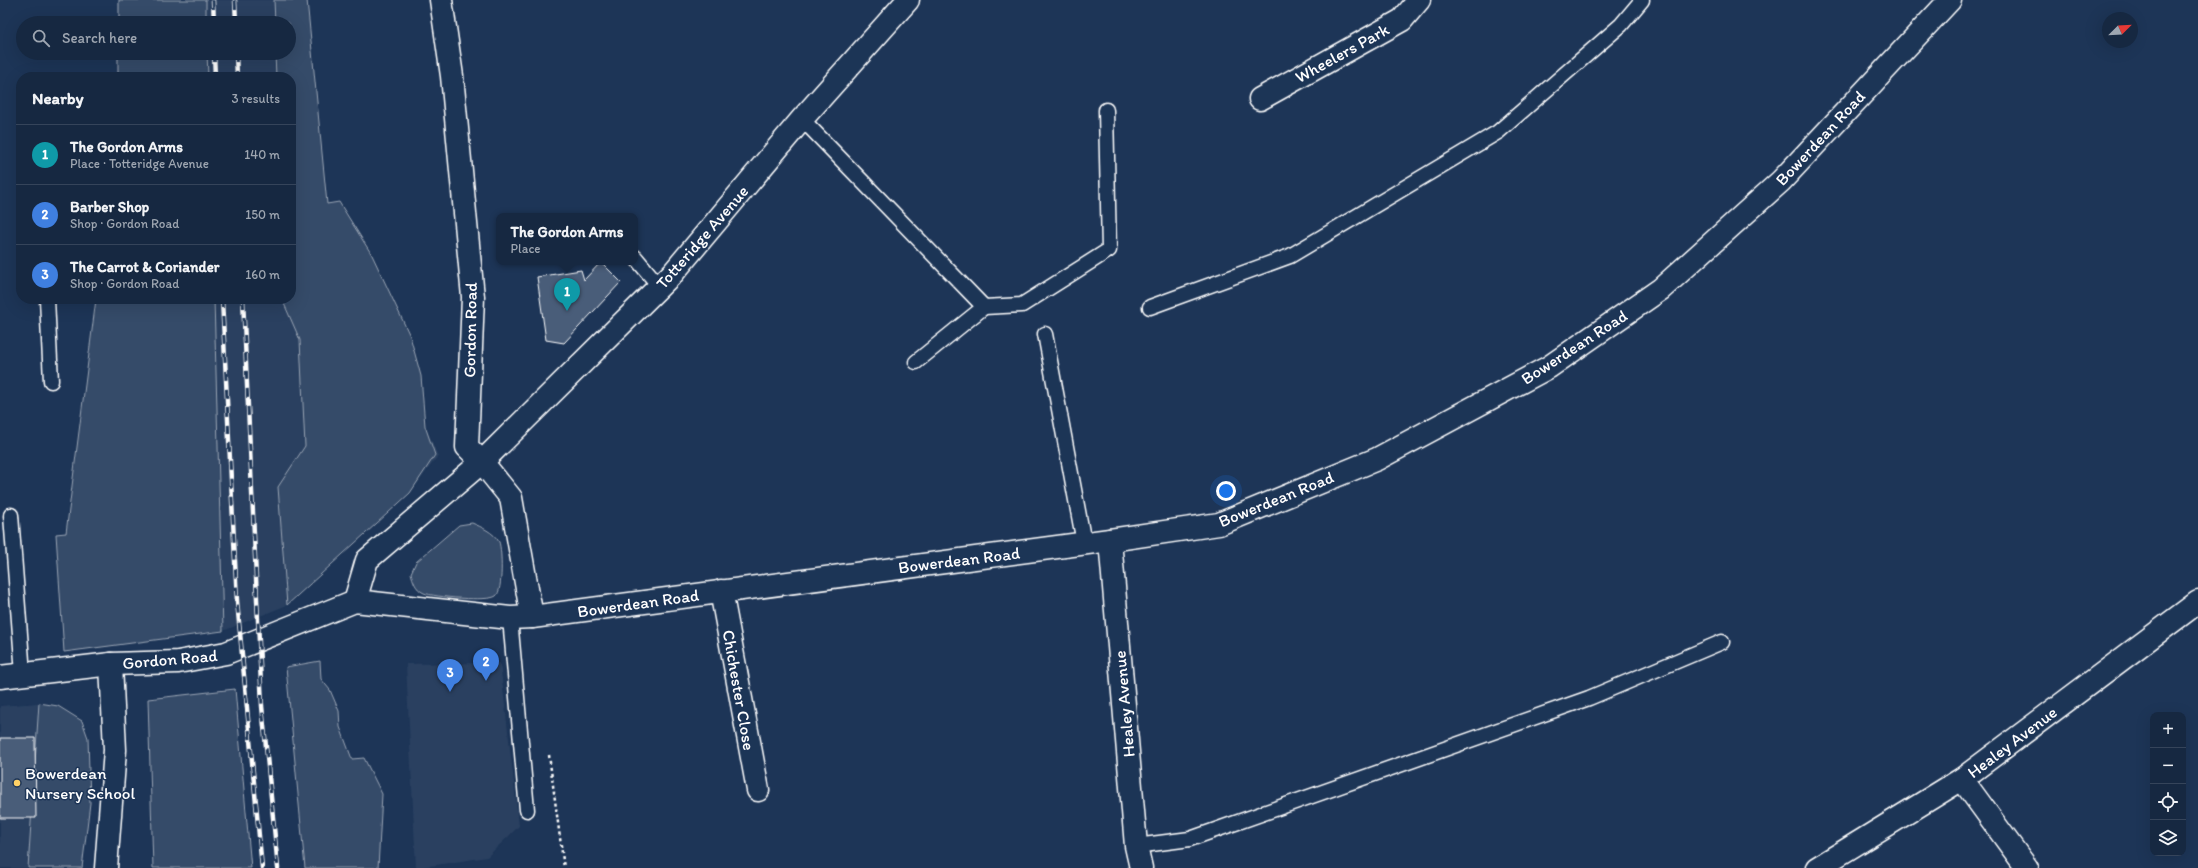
<!DOCTYPE html>
<meta charset="utf-8">
<style>
body{margin:0;font-family:Itim,sans-serif;background:#1f3048;color:#f1f3f6}
.controls{position:absolute;right:12px;bottom:12px;display:grid;overflow:hidden;border-radius:8px;box-shadow:0 4px 16px #0002}
.controls button{width:36px;height:36px;display:grid;place-items:center;padding:0;border:0;border-bottom:1px solid #35445a;background:#162841;color:#f1f3f6;font:20px sans-serif}
.compass{position:absolute;left:2102px;top:12px;width:36px;height:36px;border-radius:50%;background:#162841;box-shadow:0 4px 16px #0002;rotate:66deg}
.you{position:absolute;left:1226px;top:491px;width:14px;height:14px;margin:-10px;border:3px solid #fff;border-radius:50%;background:#1a73e8;box-shadow:0 0 0 6px #1a73e833}
.badge{display:grid;place-items:center;width:26px;height:26px;border-radius:50%;background:#ea580c;color:#fff;font-size:13px;font-weight:700}
.pin{position:absolute;translate:-50% -33px;filter:drop-shadow(0 1px 2px #0008)}
.pin::after{content:'';position:absolute;top:21px;width:14px;height:12px;background:inherit;clip-path:polygon(0 0,100% 0,50% 100%)}
.popup{position:absolute;left:496px;top:213px;width:142px;height:52px;box-sizing:border-box;display:grid;place-content:center;border-radius:8px;background:#162841;filter:drop-shadow(0 1px 3px #0005);font-size:13px;white-space:nowrap;color:#9ea6b1}
.popup b{font-size:15px;color:#f1f3f6}
.popup::after{content:'';position:absolute;left:50%;top:100%;margin-left:-8px;border:8px solid transparent;border-top-color:#162841}
.list{margin:0;padding:0;list-style:none}
h2{display:flex;justify-content:space-between;align-items:center;height:52px;margin:0;padding:0 16px;font-size:17px}
h2 small{font-size:13px;font-weight:400;color:#9ea6b1}
.list li{display:grid;grid-template-columns:26px 1fr auto;gap:12px;align-items:center;box-sizing:border-box;height:60px;padding:0 16px;border-top:1px solid #35445a}
.list b{display:block;font-size:15px;white-space:nowrap}
.list p{margin:0;font-size:13px;white-space:nowrap;color:#9ea6b1}
.list em{font-size:13px;font-style:normal;color:#9ea6b1}
.icon{flex:none;width:22px;height:22px;fill:none;stroke:currentColor;stroke-width:2;stroke-linecap:round;stroke-linejoin:round}
.map{position:relative;flex:none;width:2198px;height:868px;overflow:hidden}
.search{position:absolute;background:#162841;box-shadow:0 4px 16px #0002;left:16px;top:16px;width:280px;height:44px;display:flex;align-items:center;gap:10px;box-sizing:border-box;padding:0 14px;border-radius:22px;color:#9ea6b1;font-size:15px}
.panel{position:absolute;background:#162841;box-shadow:0 4px 16px #0002;left:16px;top:72px;width:280px;height:232px;border-radius:16px}
.map>svg:first-child{display:block}
.built{fill:#2a4161}
.green{fill:#364b69;stroke:#9aa5b4}
.building{fill:#4a5d79;stroke:#fff}
.lines{fill:none;stroke-linecap:round;stroke-linejoin:round}
.service-casing{stroke:#fff;stroke-width:17}
.minor-casing{stroke:#fff;stroke-width:25}
.path{stroke:#fff;stroke-width:2.5;stroke-dasharray:3 3;stroke-linecap:butt}
.service{stroke:#1d3557;stroke-width:14}
.minor{stroke:#1d3557;stroke-width:22}
.rail-casing{stroke:#fff;stroke-width:4.5}
.rail{stroke:#1d3557;stroke-width:3;stroke-dasharray:9;stroke-linecap:butt}
.poi-dot{fill:#ffd166;stroke:#1d3557;stroke-width:1.5}
.labels{text-anchor:middle;dominant-baseline:central;stroke-width:3;stroke-linejoin:round;paint-order:stroke}
.street-label{font-size:17px;fill:#fff;stroke:#1d3557}
.poi-label{font-size:17px;fill:#fff;stroke:#1d3557;text-anchor:start}
</style>
<div class="map">
<svg width="2198" height="868" viewBox="0 0 2198 868">
<rect width="100%" height="100%" fill="#1d3557"/>
<filter id="ink" filterUnits="userSpaceOnUse"><feTurbulence type="fractalNoise" baseFrequency=".025" numOctaves="2"/><feDisplacementMap in="SourceGraphic" scale="8" xChannelSelector="R" yChannelSelector="G"/><feConvolveMatrix kernelMatrix="1 2 1 2 8 2 1 2 1" color-interpolation-filters="sRGB"/></filter>
<g filter="url(#ink)">
<g class="built">
<path d="M118 0H307L327 204 339 202 420 373 425 426 438 456 410 493 287 605 223 631 64 652 56 534 66 533 96 299H291V77H117V53H289V23H118Z"/>
<path d="M500 663 519 826 487 857 416 868 406 664Z"/>
<path d="M39 703 28 868H0V706Z"/>
</g>
<g class="green">
<rect x="119" y="0" width="87" height="23"/>
<path d="M274 0H307L327 204 339 202 372 255 410 336 421 376 425 426 435 455 410 493 287 605 278 487 305 446 300 340 282 299H291V77H276L275 53H289V23H275Z"/>
<path d="M118 53H207L208 77H118Z"/>
<path d="M96 299H214L223 631 64 652 56 534 66 533Z"/>
<path d="M472 523C481 527 494 532 499 542 502 550 503 591 496 596 488 602 434 597 424 593 415 589 413 580 411 573L416 562 459 525Z"/>
<path d="M320 661 321 679 330 690 339 711 340 727 352 759 364 758 382 794 378 868H305L286 667Z"/>
<path d="M235 689 251 868H153L148 699Z"/>
<path d="M39 703 58 706 82 721 88 738 90 803 82 868H28Z"/>
</g>
<g class="building">
<path d="M601 262 621 282 564 343 546 340 537 277 581 270 584 280Z"/>
<path d="M0 738H35L36 818H0Z"/>
</g>
<g class="lines">
<g class="service-casing">
<g id="service">
<path d="M802 119 984 307 1022 305 1109 250 1106 110"/>
<path d="M635 257 660 287"/>
<path d="M47 299 51 381"/>
<path d="M1150 307 1290 256 1498 132 1621 25 1642 0"/>
<path d="M1045 334 1084 543"/>
<path d="M916 362 984 307"/>
<path d="M11 515 23 674"/>
<path d="M510 618 527 810"/>
<path d="M1136 846 1190 839 1589 698 1722 642"/>
</g>
</g>
<g class="minor-casing">
<g id="minor">
<path d="M1260 99 1402 20 1419 0"/>
<path d="M1110 540 1136 846 1141 868"/>
<path d="M721 591 758 790"/>
<path d="M355 601 367 560 482 462 467 447 473 297 452 76 441 0"/>
<path d="M532 617 511 498 482 462 673 273 802 119 908 0"/>
<path d="M0 677 111 664 178 662 226 653 355 601 510 618 532 617 1110 540 1219 524 1377 459 1549 367 1661 289 1781 181 1950 0"/>
<path d="M1962 779 2027 868"/>
<path d="M106 868 115 750 111 664"/>
<path d="M1817 868 1962 779 2198 602"/>
</g>
</g>
<path class="path" d="M549 755 564 868"/>
<use href="#service" class="service"/>
<use href="#minor" class="minor"/>
<g class="rail-casing">
<g id="rail">
<path d="M213 0 214 23"/>
<path d="M235 0 236 23"/>
<path d="M214 53 215 77"/>
<path d="M236 53 237 77"/>
<path d="M222 299 237 601 262 868"/>
<path d="M243 299 262 706 278 868"/>
</g>
</g>
<use href="#rail" class="rail"/>
</g>
</g>
<circle class="poi-dot" cx="17" cy="783" r="4"/>
<g class="labels">
<g class="street-label">
<text transform="translate(1342 53) rotate(-29)">Wheelers Park</text>
<text transform="translate(1820 138) rotate(-47)">Bowerdean Road</text>
<text transform="translate(702 237) rotate(-49)">Totteridge Avenue</text>
<text transform="translate(470 330) rotate(-89)">Gordon Road</text>
<text transform="translate(1574 347) rotate(-33)">Bowerdean Road</text>
<text transform="translate(1276 499) rotate(-22)">Bowerdean Road</text>
<text transform="translate(959 560) rotate(-7)">Bowerdean Road</text>
<text transform="translate(638 603) rotate(-8)">Bowerdean Road</text>
<text transform="translate(170 659) rotate(-5)">Gordon Road</text>
<text transform="translate(739 690) rotate(80)">Chichester Close</text>
<text transform="translate(1124 704) rotate(-95)">Healey Avenue</text>
<text transform="translate(2012 742) rotate(-37)">Healey Avenue</text>
</g>
<g class="poi-label">
<text x="25" y="773">Bowerdean<tspan x="25" dy="20">Nursery School</tspan></text>
</g>
</g>
</svg>
<div class="controls">
<button>+</button>
<button>−</button>
<button><svg class="icon" aria-label="locate" viewBox="0 0 24 24"><circle cx="12" cy="12" r="6"/><path d="M12 2v4M12 18v4M2 12h4M18 12h4"/></svg></button>
<button><svg class="icon" aria-label="layers" viewBox="0 0 24 24"><path d="M12 4l9 5-9 5-9-5zM3 14l9 5 9-5"/></svg></button>
</div>
<svg class="compass" viewBox="-18 -18 36 36"><path d="M0-13l5 13h-10z" fill="#e53935"/><path d="M0 13l5-13h-10z" fill="#9ea6b1"/></svg>
<div class="you"></div>
<div class="pin badge" style="left:567px;top:311px;background:#0f9aa8">1</div>
<div class="popup"><b>The Gordon Arms</b>Place</div>
<div class="pin badge" style="left:486px;top:681px;background:#3f7fe0">2</div>
<div class="pin badge" style="left:450px;top:692px;background:#3f7fe0">3</div>
<div class="search"><svg class="icon" aria-label="search" viewBox="0 0 24 24"><circle cx="10" cy="10" r="6"/><path d="M15 15l6 6"/></svg>Search here</div>
<section class="panel">
<h2>Nearby<small>3 results</small></h2>
<ul class="list">
<li><span class="badge" style="background:#0f9aa8">1</span><div><b>The Gordon Arms</b><p>Place · Totteridge Avenue</p></div><em>140 m</em></li>
<li><span class="badge" style="background:#3f7fe0">2</span><div><b>Barber Shop</b><p>Shop · Gordon Road</p></div><em>150 m</em></li>
<li><span class="badge" style="background:#3f7fe0">3</span><div><b>The Carrot &amp; Coriander</b><p>Shop · Gordon Road</p></div><em>160 m</em></li>
</ul>
</section>
</div>
